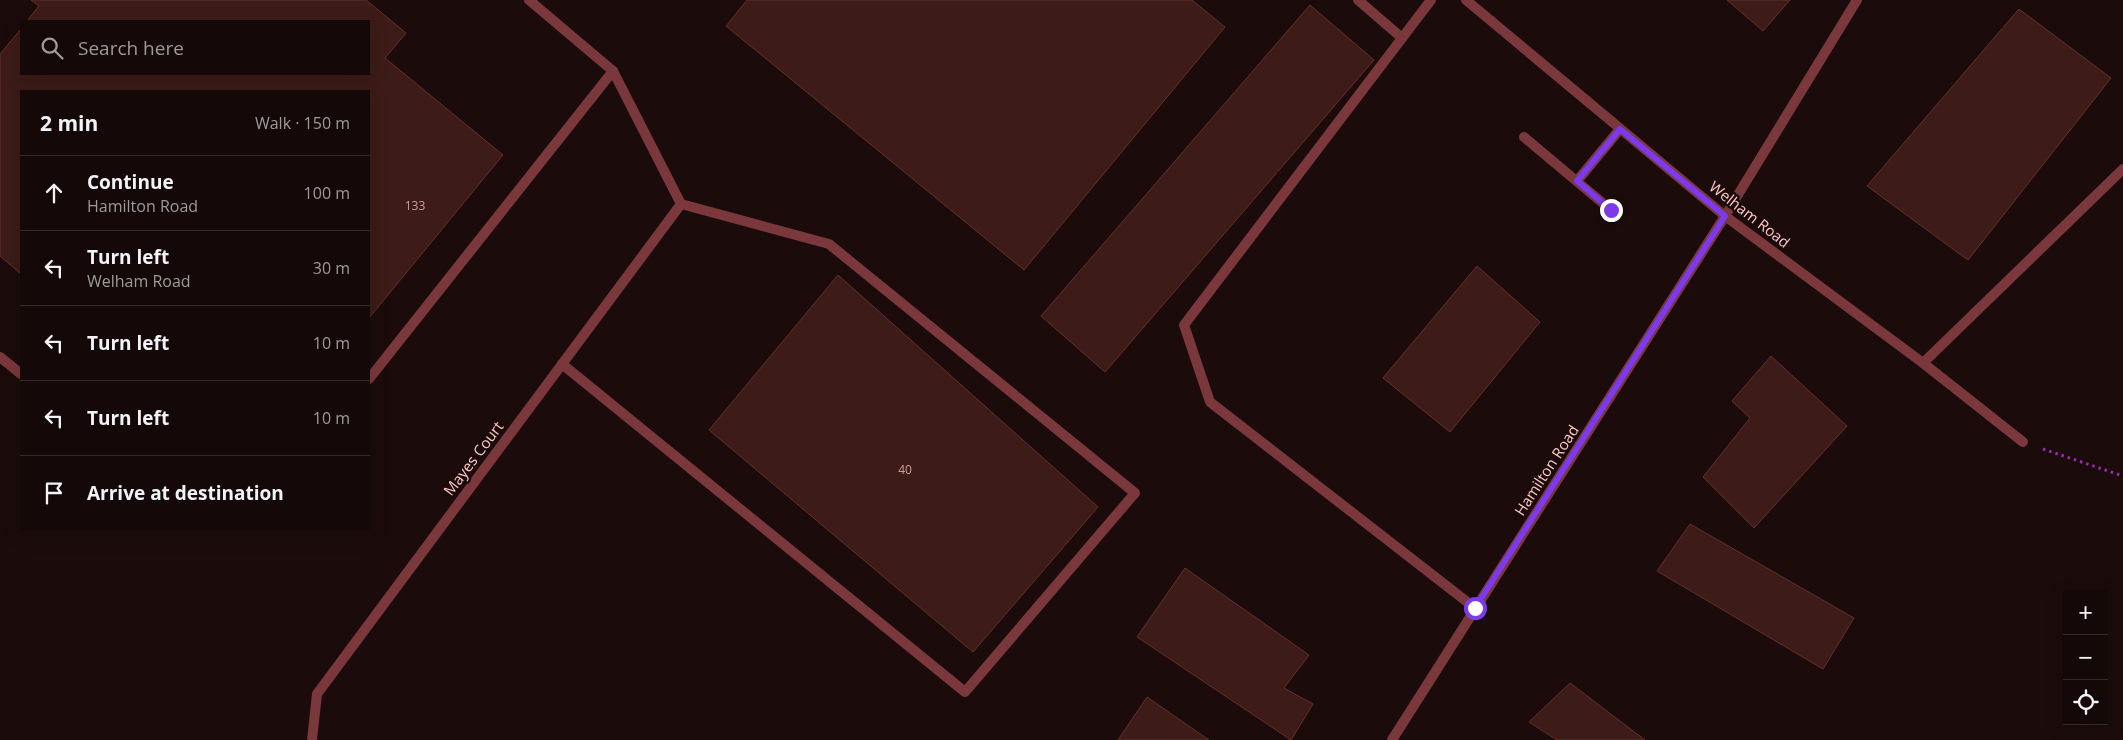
<!DOCTYPE html>
<meta charset="utf-8">
<style>
body{margin:0;font-family:"Open Sans",sans-serif;background:#211716;color:#f1f3f6}
.controls{position:absolute;right:15px;bottom:15px;display:grid;overflow:hidden;border-radius:0px;box-shadow:0 5px 20px #0002}
.controls button{width:45px;height:45px;display:grid;place-items:center;padding:0;border:0;border-bottom:1px solid #332a29;background:#140908;color:#f1f3f6;font:25px sans-serif}
.stop{position:absolute;width:15px;height:15px;margin:-11px;border:4px solid #7c3aed;border-radius:50%;background:#fff}
.stop.end{background:#7c3aed;border-color:#fff;box-shadow:0 1px 5px #0008}
.list{margin:0;padding:0;list-style:none}
h2{display:flex;justify-content:space-between;align-items:center;height:65px;margin:0;padding:0 20px;font-size:21px}
h2 small{font-size:16px;font-weight:400;color:#9d9a9c}
.list li{display:grid;grid-template-columns:32px 1fr auto;gap:15px;align-items:center;box-sizing:border-box;height:75px;padding:0 20px;border-top:1px solid #332a29}
.list b{display:block;font-size:19px;white-space:nowrap}
.list p{margin:0;font-size:16px;white-space:nowrap;color:#9d9a9c}
.list em{font-size:16px;font-style:normal;color:#9d9a9c}
.icon{flex:none;width:28px;height:28px;fill:none;stroke:currentColor;stroke-width:2;stroke-linecap:round;stroke-linejoin:round}
.map{position:relative;flex:none;width:2123px;height:740px;overflow:hidden}
.search{position:absolute;background:#140908;box-shadow:0 5px 20px #0002;left:20px;top:20px;width:350px;height:55px;display:flex;align-items:center;gap:12px;box-sizing:border-box;padding:0 18px;border-radius:0px;color:#9d9a9c;font-size:19px}
.panel{position:absolute;background:#140908;box-shadow:0 5px 20px #0002;left:20px;top:90px;width:350px;height:440px;border-radius:0px}
.map>svg:first-child{display:block}
.building{fill:#3c1b18;stroke:#672f2a}
.lines{fill:none;stroke-linecap:round;stroke-linejoin:round}
.path{stroke:#942eaa;stroke-width:3;stroke-dasharray:2.5 4;stroke-linecap:butt}
.lane{stroke:#7a373c;stroke-width:10}
.street{stroke:#7a373c;stroke-width:10}
.route{stroke:#7c3aed;stroke-width:6}
.labels{text-anchor:middle;dominant-baseline:central;stroke-width:5;stroke-linejoin:round;paint-order:stroke}
.number-label{font-size:12px;fill:#ce9c9b}
.street-label{font-size:15px;fill:#fec7c7;stroke:#1b0c0b}
</style>
<div class="map">
<svg width="2123" height="740" viewBox="0 0 2123 740">
<rect width="100%" height="100%" fill="#1b0c0b"/>
<g class="building">
<path d="M31 0H366L406 33 385 58 503 155 369 318V91H21V274L0 256V54L21 29V74H369V21H27L39 6Z"/>
<path d="M747 0H1192L1225 27 1024 270 726 26Z"/>
<path d="M1727 0H1790L1763 31Z"/>
<path d="M1310 5 1374 60 1105 372 1041 316Z"/>
<path d="M2019 9 2111 78 1968 260 1867 186Z"/>
<path d="M1477 266 1540 322 1450 432 1383 378Z"/>
<path d="M838 275 1098 507 973 652 709 430Z"/>
<path d="M1771 356 1847 426 1754 528 1703 477 1750 418 1732 401Z"/>
<path d="M1690 524 1854 618 1823 669 1657 571Z"/>
<path d="M1185 568 1309 655 1284 688 1313 704 1291 740 1137 637Z"/>
<path d="M1570 683 1645 740H1557L1529 722Z"/>
<path d="M1147 697 1209 740H1118Z"/>
</g>
<g class="lines">
<path class="path" d="M2043 449 2123 476"/>
<g class="lane">
<path d="M529 0 613 71 681 204 829 244 1135 493 965 692 562 364"/>
<path d="M1358 0 1402 38"/>
<path d="M1431 0 1184 325 1210 402 1475 608"/>
<path d="M1524 137 1611 210"/>
<path d="M1577 181 1620 129"/>
<path d="M1725 216 1857 0"/>
<path d="M0 357 21 374"/>
<path d="M1923 363 2123 169"/>
<path d="M369 379 613 71"/>
</g>
<g class="street">
<path d="M1466 0 1725 216 1923 363 2023 442"/>
<path d="M312 740 317 694 681 204"/>
<path d="M1392 740 1725 216"/>
</g>
</g>
<g class="lines">
<path class="route" d="M1475 608 1725 216 1620 129 1577 181 1611 210"/>
</g>
<g class="labels">
<g class="number-label">
<text x="415" y="205">133</text>
<text x="905" y="469">40</text>
</g>
<g class="street-label">
<text transform="translate(1750 214) rotate(38)">Welham Road</text>
<text transform="translate(473 458) rotate(-53)">Mayes Court</text>
<text transform="translate(1546 470) rotate(-57)">Hamilton Road</text>
</g>
</g>
</svg>
<div class="controls">
<button>+</button>
<button>−</button>
<button><svg class="icon" aria-label="locate" viewBox="0 0 24 24"><circle cx="12" cy="12" r="6"/><path d="M12 2v4M12 18v4M2 12h4M18 12h4"/></svg></button>
</div>
<div class="stop" style="left:1475px;top:608px"></div>
<div class="stop end" style="left:1611px;top:210px"></div>
<div class="search"><svg class="icon" aria-label="search" viewBox="0 0 24 24"><circle cx="10" cy="10" r="6"/><path d="M15 15l6 6"/></svg>Search here</div>
<section class="panel">
<h2>2 min<small>Walk · 150 m</small></h2>
<ul class="list">
<li><svg class="icon" aria-label="ahead" viewBox="0 0 24 24"><path d="M12 20V5M6 11l6-6 6 6"/></svg><div><b>Continue</b><p>Hamilton Road</p></div><em>100 m</em></li>
<li><svg class="icon" aria-label="left" viewBox="0 0 24 24"><path d="M17 20v-9H6M10 6l-5 5 5 5"/></svg><div><b>Turn left</b><p>Welham Road</p></div><em>30 m</em></li>
<li><svg class="icon" aria-label="left" viewBox="0 0 24 24"><path d="M17 20v-9H6M10 6l-5 5 5 5"/></svg><div><b>Turn left</b></div><em>10 m</em></li>
<li><svg class="icon" aria-label="left" viewBox="0 0 24 24"><path d="M17 20v-9H6M10 6l-5 5 5 5"/></svg><div><b>Turn left</b></div><em>10 m</em></li>
<li><svg class="icon" aria-label="arrive" viewBox="0 0 24 24"><path d="M6 21V4h12l-3 4 3 4H6"/></svg><div><b>Arrive at destination</b></div></li>
</ul>
</section>
</div>
